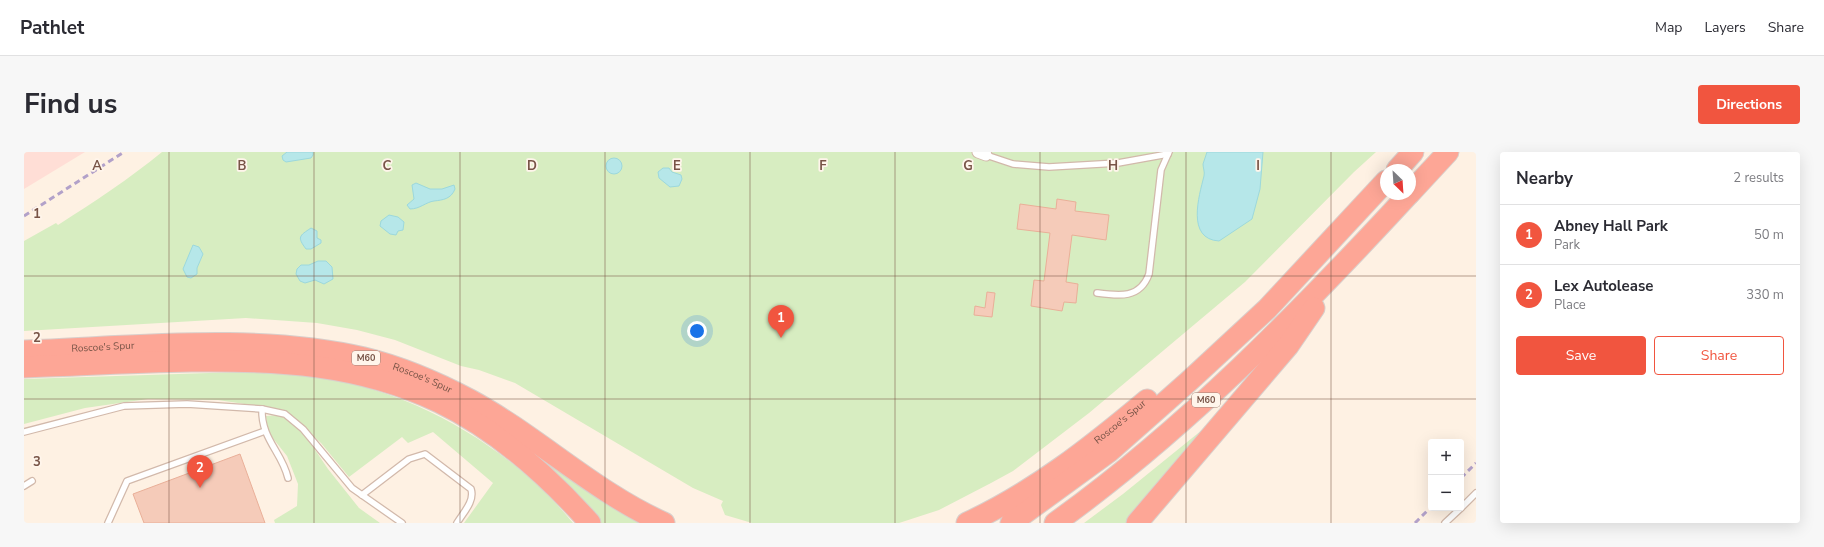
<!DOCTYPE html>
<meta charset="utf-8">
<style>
body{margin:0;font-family:"Nunito Sans",sans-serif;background:#f7f7f7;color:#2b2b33}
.controls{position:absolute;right:12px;bottom:12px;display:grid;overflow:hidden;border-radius:4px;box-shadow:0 4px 16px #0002}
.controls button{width:36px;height:36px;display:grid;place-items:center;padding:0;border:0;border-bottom:1px solid #e1e1e2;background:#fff;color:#2b2b33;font:20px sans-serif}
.compass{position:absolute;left:1356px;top:12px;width:36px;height:36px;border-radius:50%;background:#fff;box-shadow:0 4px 16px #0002;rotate:155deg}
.you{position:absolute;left:673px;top:179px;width:14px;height:14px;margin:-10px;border:3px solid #fff;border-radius:50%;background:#1a73e8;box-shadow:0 0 0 6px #1a73e833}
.badge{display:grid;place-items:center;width:26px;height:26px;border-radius:50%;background:#f1553f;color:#fff;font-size:13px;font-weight:700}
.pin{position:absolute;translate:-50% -33px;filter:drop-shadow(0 1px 2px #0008)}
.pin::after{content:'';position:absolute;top:21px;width:14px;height:12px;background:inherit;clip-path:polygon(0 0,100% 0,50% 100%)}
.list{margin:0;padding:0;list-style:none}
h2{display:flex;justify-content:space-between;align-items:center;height:52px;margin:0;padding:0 16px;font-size:17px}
h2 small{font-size:13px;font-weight:400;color:#7c7c81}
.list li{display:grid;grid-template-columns:26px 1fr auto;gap:12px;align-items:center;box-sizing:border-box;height:60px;padding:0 16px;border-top:1px solid #e1e1e2}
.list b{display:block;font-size:15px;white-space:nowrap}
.list p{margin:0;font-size:13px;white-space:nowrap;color:#7c7c81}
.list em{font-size:13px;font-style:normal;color:#7c7c81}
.actions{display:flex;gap:8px;padding:12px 16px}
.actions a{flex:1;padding:9px 0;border:1px solid #f1553f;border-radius:4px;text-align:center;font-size:14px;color:#f1553f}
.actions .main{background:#f1553f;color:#fff}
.map{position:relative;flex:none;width:1452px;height:371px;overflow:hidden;border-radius:4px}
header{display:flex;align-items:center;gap:24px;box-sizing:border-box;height:56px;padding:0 20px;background:#fff;border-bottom:1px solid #e1e1e2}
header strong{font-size:19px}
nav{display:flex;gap:22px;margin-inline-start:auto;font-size:14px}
.intro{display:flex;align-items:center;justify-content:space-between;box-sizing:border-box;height:96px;padding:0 24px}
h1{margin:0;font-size:28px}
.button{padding:10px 18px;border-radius:4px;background:#f1553f;color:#fff;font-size:14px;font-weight:700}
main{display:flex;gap:24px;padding:0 24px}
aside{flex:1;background:#fff;border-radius:4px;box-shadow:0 4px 16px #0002}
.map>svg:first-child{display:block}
.commercial{fill:#ffded6}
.green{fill:#d7edc1}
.water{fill:#b6e7e9;stroke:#9cd8dc}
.building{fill:#f5cbb9;stroke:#e9af98}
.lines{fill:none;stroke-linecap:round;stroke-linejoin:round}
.service-casing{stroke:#d2b9ab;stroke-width:8}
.minor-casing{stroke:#d2b9ab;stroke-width:13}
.motorway-casing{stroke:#d9cfcb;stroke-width:23}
.service{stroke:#fff;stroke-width:5.5}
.minor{stroke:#fff;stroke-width:11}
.motorway{stroke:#fda696;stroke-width:21}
.rail{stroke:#b2a1c9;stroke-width:3;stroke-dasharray:6 4;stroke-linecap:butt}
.grid{fill:none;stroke:#785447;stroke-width:1;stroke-opacity:0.55}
.labels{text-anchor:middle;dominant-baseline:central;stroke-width:3.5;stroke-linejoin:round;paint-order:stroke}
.shield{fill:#fff5eb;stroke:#a08478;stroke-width:1}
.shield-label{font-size:9px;font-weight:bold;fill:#785447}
.street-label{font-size:10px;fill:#785447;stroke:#fff5eb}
.grid-label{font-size:13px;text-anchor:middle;font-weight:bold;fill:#785447;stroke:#fff5eb;stroke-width:3.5;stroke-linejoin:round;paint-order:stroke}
</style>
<header>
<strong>Pathlet</strong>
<nav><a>Map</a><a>Layers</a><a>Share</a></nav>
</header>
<div class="intro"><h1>Find us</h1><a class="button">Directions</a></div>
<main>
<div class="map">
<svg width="1452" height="371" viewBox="0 0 1452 371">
<rect width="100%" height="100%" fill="#fef1e3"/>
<path class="commercial" d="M0 0H61L0 37Z"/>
<g class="green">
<path d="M138 0H1352L1330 20 1221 130 1065 261 989 319 967 331 915 358 875 371H728L701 363 697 353 699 349 669 336 491 231 455 218 437 214 371 188 333 178 293 171 222 166 0 179V89L32 71 34 73C70 50 105 27 138 0Z"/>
<path d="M216 220C241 221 267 222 291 225 388 237 488 296 549 371H440L469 331 409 280 384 291 378 285 325 325 297 291 260 258 194 248 124 247 61 256 0 272V227Z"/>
<path d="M255 263 264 268 281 283 304 317 335 356 356 371H251L250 368 273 354 274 332 263 304 244 280 242 264Z"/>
<path d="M1178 278 1104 371H1060L1099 342Z"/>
<path d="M508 296 627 371H577L504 301Z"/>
</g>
<g class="water">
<path d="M263 0H289V3L287 6 262 10 259 8 258 4Z"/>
<path d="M1183 0H1239L1236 37 1228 67 1195 89C1162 87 1175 44 1180 24 1181 20 1179 16 1179 12 1180 8 1182 4 1183 0Z"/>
<circle cx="590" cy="14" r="8"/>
<path d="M639 16H645L648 20 657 23 658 27 655 34 646 35 635 26 634 20Z"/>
<path d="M392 31 406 37H418L430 33 431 37C427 47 419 48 410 49 402 50 396 57 386 57L383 53 390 47 388 33Z"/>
<path d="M365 63 374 65 380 70 379 78 374 79 372 83 366 82 356 74 357 69Z"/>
<path d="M287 76 293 79V86L297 88V91L287 97H282C273 85 275 84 287 76Z"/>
<path d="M169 93 175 95 179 102 173 116V122L167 126 163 125 159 117Z"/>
<path d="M294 109H302L308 115 309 127 300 132 291 128 281 131 276 129 272 122 273 117 277 113H285Z"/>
</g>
<g class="building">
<path d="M1033 47 1052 50 1051 59 1085 63 1082 88 1048 83 1042 130 1054 132 1052 151 1040 150 1038 159 1007 154 1010 128 1020 129 1026 81 993 77 996 52 1032 57Z"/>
<path d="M963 140 971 141 968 165 950 163 951 154 961 156Z"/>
<path d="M216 302 241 371H120L109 342Z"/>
</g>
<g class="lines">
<g class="service-casing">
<g id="service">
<path d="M962 3 989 12 1025 15 1094 11 1144 2"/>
<path d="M1073 141C1095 144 1116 147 1125 122L1137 18 1145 0"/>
<path d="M238 257C237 287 258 300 264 326"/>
<path d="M0 280 100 254 163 252 238 257 261 262 279 277 328 336 378 371"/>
<path d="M0 334 8 329"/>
<path d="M338 343 385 307 401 302 447 337C451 349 439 361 433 371"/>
<path d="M1437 356 1452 341"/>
<path d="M84 371 103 329 241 279"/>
<path d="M1421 371 1437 356"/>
</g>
</g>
<g class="minor-casing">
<path id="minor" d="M954 0 962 3"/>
</g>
<g class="motorway-casing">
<g id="motorway">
<path d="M1373 18 1389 0"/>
<path d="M1386 41 1424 0"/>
<path id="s1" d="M0 199C109 195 233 181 340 206 377 215 412 230 446 248 513 284 570 340 640 371"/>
<path d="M0 215C56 213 111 210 167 209 254 208 334 212 415 250 473 278 523 323 566 371"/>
<path id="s2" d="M943 371C1010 340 1067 295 1123 248"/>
<path d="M987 371 1086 299 1164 230 1243 157 1362 29"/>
<path d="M1031 371C1162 277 1276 160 1385 42"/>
<path d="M1113 371 1264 194 1290 156"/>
</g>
</g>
<use href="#service" class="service"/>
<use href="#minor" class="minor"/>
<use href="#motorway" class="motorway"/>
<g class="rail">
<path d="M0 64 100 0"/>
<path d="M1437 326 1452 311"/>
<path d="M1391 371 1407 355"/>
</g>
</g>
<path class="grid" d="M145 0V371M290 0V371M436 0V371M581 0V371M726 0V371M871 0V371M1016 0V371M1162 0V371M1307 0V371M0 124H1452M0 247H1452"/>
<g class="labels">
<g class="shield">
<rect x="328" y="199" width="28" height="14" rx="3"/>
<rect x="1168" y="241" width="28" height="14" rx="3"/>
</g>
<g class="shield-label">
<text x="342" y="206">M60</text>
<text x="1182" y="248">M60</text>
</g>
<g class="street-label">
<text stroke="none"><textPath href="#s1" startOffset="79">Roscoe's Spur</textPath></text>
<text stroke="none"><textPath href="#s1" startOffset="403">Roscoe's Spur</textPath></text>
<text stroke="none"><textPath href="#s2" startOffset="184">Roscoe's Spur</textPath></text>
</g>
</g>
<g class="grid-label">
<text x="73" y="18">A</text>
<text x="218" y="18">B</text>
<text x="363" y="18">C</text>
<text x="508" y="18">D</text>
<text x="653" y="18">E</text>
<text x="799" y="18">F</text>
<text x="944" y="18">G</text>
<text x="1089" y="18">H</text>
<text x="1234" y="18">I</text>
<text x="13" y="66">1</text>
<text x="13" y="190">2</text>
<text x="13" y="314">3</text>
</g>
</svg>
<div class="controls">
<button>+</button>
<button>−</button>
</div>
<svg class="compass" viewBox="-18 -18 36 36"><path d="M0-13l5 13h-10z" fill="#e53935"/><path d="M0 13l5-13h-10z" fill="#7c7c81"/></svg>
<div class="you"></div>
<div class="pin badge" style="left:757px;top:186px">1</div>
<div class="pin badge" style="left:176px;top:336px">2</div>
</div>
<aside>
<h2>Nearby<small>2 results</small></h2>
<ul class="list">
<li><span class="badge">1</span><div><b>Abney Hall Park</b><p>Park</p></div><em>50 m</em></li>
<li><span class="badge">2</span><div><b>Lex Autolease</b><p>Place</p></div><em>330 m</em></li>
</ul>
<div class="actions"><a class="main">Save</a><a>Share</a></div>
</aside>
</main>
